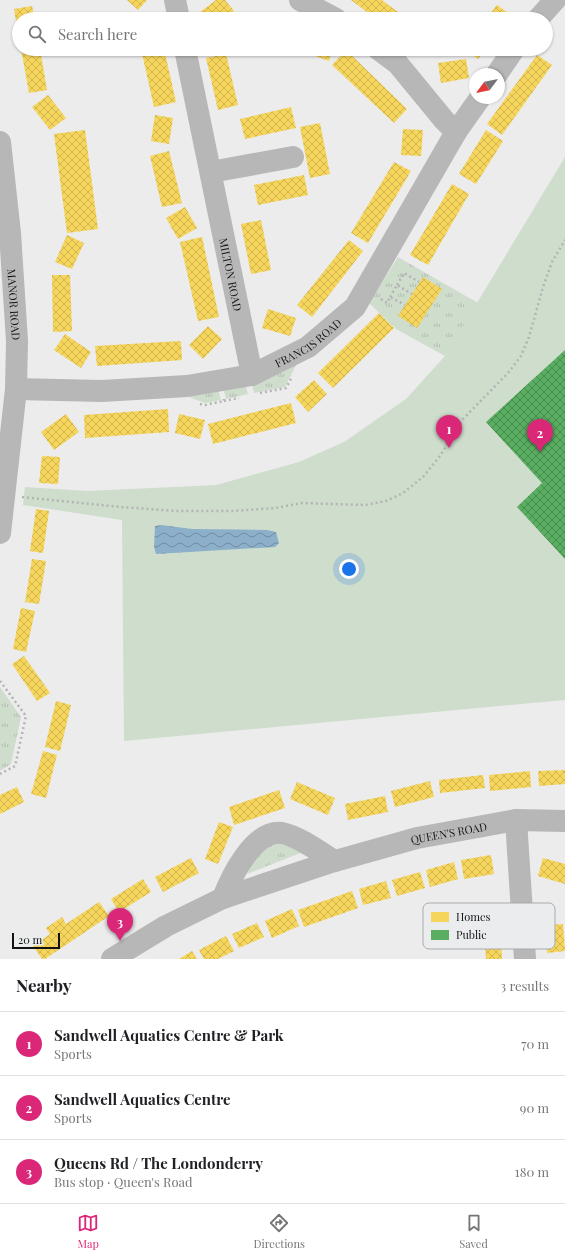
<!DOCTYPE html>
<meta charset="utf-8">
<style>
body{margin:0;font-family:"Playfair Display",serif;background:#f6f6f6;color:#202124}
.compass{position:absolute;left:469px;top:68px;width:36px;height:36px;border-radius:50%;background:#fff;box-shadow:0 1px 3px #0004;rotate:238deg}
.scale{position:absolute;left:12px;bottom:10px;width:48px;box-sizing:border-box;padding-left:4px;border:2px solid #131314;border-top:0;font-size:11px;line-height:14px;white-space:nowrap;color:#131314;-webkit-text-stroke:3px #ebeced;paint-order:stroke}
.you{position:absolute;left:349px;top:569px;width:14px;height:14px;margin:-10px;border:3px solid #fff;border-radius:50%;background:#1a73e8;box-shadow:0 0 0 6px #1a73e833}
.badge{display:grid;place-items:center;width:26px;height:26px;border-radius:50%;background:#db2777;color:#fff;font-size:13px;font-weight:700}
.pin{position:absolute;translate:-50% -33px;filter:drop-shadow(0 1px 2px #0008)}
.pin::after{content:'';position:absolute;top:21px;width:14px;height:12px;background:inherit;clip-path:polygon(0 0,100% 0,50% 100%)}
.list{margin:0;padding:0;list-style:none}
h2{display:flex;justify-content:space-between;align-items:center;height:52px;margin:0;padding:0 16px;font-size:17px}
h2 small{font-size:13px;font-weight:400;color:#757577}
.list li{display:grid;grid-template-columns:26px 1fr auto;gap:12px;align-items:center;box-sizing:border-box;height:64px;padding:0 16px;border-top:1px solid #e0e0e0}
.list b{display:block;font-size:15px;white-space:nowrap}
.list p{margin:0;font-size:13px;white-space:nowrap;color:#757577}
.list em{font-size:13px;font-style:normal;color:#757577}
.icon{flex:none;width:22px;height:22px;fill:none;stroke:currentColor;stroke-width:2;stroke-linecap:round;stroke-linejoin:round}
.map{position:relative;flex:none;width:565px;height:959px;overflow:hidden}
.search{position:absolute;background:#fff;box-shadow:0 1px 3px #0004;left:12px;right:12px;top:12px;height:44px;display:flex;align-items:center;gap:10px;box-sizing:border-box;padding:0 14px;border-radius:22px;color:#757577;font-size:15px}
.sheet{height:244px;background:#fff}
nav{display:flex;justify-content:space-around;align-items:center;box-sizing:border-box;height:56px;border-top:1px solid #e0e0e0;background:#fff;font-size:11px;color:#757577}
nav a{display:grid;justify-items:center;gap:2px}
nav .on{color:#db2777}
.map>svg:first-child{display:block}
.grass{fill:url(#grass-tufts)}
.garden{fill:#cfddcd}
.water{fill:url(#water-waves)}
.homes{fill:url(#homes-cross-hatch)}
.public{fill:url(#public-cross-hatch)}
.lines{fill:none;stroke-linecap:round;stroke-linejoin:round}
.path{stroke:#b3b4b4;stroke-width:2.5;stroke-dasharray:2 3;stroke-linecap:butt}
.minor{stroke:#b7b7b7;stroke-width:22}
.labels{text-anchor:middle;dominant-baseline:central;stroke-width:4;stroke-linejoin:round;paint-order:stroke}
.street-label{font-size:11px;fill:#131314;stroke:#ebeced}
.key{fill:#ebeced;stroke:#aaabac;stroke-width:1}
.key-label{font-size:11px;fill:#131314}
</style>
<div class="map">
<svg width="565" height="959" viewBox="0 0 565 959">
<defs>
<pattern id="grass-tufts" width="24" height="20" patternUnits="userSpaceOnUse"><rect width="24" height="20" fill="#cfddcd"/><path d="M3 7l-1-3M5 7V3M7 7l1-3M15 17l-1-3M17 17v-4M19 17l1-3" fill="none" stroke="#b1bdaf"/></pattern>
<pattern id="water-waves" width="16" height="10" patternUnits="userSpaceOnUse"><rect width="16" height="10" fill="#8cafca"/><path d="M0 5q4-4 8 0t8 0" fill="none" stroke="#718da3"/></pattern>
<pattern id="homes-cross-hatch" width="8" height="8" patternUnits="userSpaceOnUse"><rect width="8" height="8" fill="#f6d55c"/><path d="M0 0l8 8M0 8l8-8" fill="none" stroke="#d2b64f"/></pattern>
<pattern id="public-cross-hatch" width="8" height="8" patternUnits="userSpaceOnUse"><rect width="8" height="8" fill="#5aae61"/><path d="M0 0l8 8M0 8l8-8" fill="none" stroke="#498c4f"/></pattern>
</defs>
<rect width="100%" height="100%" fill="#ececec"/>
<g class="grass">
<path d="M398 257 478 303 445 356 396 329 369 303Z"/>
<path d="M296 365 285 387 254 393 251 381Z"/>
<path d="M245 383 248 394 226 399 223 388Z"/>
<path d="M218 389 221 400 205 403 178 393Z"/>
<path d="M0 687 21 717 11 764 0 771Z"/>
<path d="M278 842 303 852 247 874C256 854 257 851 278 842Z"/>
</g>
<path class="garden" d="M565 157V700L124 741 122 520 23 505 25 487 88 491 216 485 299 462 344 442 406 399 445 356Z"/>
<path class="water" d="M161 525 192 529 267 530 276 532 279 543 275 547 156 554 154 547 155 526Z"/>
<g class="homes">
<path d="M127 0H147L138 10Z"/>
<path d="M216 0H225L234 11 224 19H204L199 13Z"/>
<path d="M351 0H382L407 19H376Z"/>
<path d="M497 5 512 16 510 19H486Z"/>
<path d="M32 6 35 19H19L18 34 14 9Z"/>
<path d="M257 12 277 19H255Z"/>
<path d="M21 49H40L47 90 29 93Z"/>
<path d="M141 49H164L176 102 154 107Z"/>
<path d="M295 49H333L329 61Z"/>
<path d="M465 49H486L478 59Z"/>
<path d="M346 50 407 109 394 123 332 65Z"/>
<path d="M226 54 238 105 218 110 206 58Z"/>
<path d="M537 55 552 65 502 135 487 124Z"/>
<path d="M466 59 469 78 441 83 438 63Z"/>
<path d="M48 95 66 118 50 130 32 107Z"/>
<path d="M291 107 296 128 245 139 240 119Z"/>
<path d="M155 115 173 118 169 144 151 141Z"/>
<path d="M320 123 330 174 310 178 300 127Z"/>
<path d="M403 129 423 130 421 156 401 155Z"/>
<path d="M85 130 98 229 67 233 54 134Z"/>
<path d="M486 130 503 141 476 184 459 174Z"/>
<path d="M169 151 182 203 162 207 150 156Z"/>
<path d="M394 162 411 171 368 243 351 233Z"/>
<path d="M304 175 308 195 258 205 254 185Z"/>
<path d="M452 184 469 194 428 265 410 255Z"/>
<path d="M185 207 197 228 178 239 166 218Z"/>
<path d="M261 220 271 270 251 274 241 224Z"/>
<path d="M67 235 84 243 72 269 55 262Z"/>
<path d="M202 237 219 317 198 321 180 242Z"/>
<path d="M349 240 363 251 312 317 297 305Z"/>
<path d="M52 275H70L72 331 53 332Z"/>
<path d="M423 277 442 289 417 328 398 316Z"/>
<path d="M268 309 296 318 290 336 262 328Z"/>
<path d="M379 313 394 328 333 388 318 373Z"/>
<path d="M208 326 222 339 203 359 189 345Z"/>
<path d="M65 334 91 352 81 368 54 350Z"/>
<path d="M181 341 182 360 97 366 95 346Z"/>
<path d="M314 380 327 394 308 412 295 397Z"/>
<path d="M291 403 296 423 213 444 208 424Z"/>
<path d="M168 409 169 432 85 438 84 415Z"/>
<path d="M66 414 79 432 54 450 41 432Z"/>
<path d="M179 414 205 420 200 439 175 433Z"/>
<path d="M42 456 60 457 58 484 39 483Z"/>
<path d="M36 509 49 511 43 553 30 551Z"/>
<path d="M32 559 46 561 39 604 25 602Z"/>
<path d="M21 608 35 611 26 652 13 649Z"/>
<path d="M24 656 50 693 37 701 12 664Z"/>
<path d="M56 701 71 705 60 751 45 747Z"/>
<path d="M43 751 57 755 46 798 31 794Z"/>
<path d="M565 770V784L539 786 538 771Z"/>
<path d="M530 771 531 787 490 791 489 775Z"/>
<path d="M483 775 485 788 440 793 439 780Z"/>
<path d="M430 781 434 797 395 807 391 791Z"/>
<path d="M297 782 335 798 328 815 290 799Z"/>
<path d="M17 787 24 802 0 814V795Z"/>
<path d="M279 790 285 808 234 825 229 807Z"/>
<path d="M385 796 388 812 348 820 345 804Z"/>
<path d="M219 822 233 827 218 864 205 859Z"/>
<path d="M491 855 494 874 464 879 461 860Z"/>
<path d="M191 858 199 873 163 892 155 877Z"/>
<path d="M543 858 565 864V884L538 876Z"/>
<path d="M454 862 458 879 430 887 426 870Z"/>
<path d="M420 872 425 888 397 896 392 880Z"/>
<path d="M143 879 151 892 119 912 111 899Z"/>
<path d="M386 881 391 898 363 905 359 889Z"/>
<path d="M352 891 358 908 304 927 298 910Z"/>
<path d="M99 902 109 916 45 959H42L33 946 50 934 46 928 62 917 66 924Z"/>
<path d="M292 909 299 926 272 938 265 921Z"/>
<path d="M257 923 264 937 239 948 232 934Z"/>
<path d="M563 924 565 951 547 953 545 925Z"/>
<path d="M501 934 502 959H486L484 936Z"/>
<path d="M226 936 234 951 218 959H204L199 950Z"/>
<path d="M192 951 197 959H179Z"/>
</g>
<path class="public" d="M565 350V559L517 507 542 483 486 422Z"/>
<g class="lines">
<g class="path">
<path d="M397 285 404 273 419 282"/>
<path d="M390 297 397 285 412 294"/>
<path d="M381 299 387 303 390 297 405 305"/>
<path d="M260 393 286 388 292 377"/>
<path d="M224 401 239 398"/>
<path d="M200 404 205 405 224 401V399"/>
<path d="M22 497 121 507 177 511H233L275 508 302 503 365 505 386 501 403 493 423 477 440 456 463 419 508 373 521 356 529 337 543 287 552 262 565 240"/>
<path d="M0 681 26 716 15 766 0 774"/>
</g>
<g class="minor">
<path d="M175 0 179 19"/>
<path d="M300 0 336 19"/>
<path d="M538 19 555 0"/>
<path id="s1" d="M185 49 252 375"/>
<path d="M378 49 398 64 444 120 456 132"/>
<path d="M497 74 514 49"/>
<path id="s2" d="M0 142 10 233 17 341 16 389 0 533"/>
<path d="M211 172 293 157"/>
<path id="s3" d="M16 389 102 391 187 386 252 375 308 347 355 307 456 132 480 98"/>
<path d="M516 820 525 959"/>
<path d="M223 898C231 877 254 829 282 833 298 836 320 852 334 861"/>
<path id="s4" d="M112 959 166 926 223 898 328 863 417 838 516 820 565 821"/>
</g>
</g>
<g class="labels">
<g class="street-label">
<text stroke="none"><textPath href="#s1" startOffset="230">MILTON ROAD</textPath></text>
<text stroke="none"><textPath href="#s2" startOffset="163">MANOR ROAD</textPath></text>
<text stroke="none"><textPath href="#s3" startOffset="302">FRANCIS ROAD</textPath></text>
<text stroke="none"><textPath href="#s4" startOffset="362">QUEEN'S ROAD</textPath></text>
</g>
</g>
<rect x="423" y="903" width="132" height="46" rx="6" class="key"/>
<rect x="431" y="912" width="18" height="10" fill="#f6d55c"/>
<rect x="431" y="930" width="18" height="10" fill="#5aae61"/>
<g class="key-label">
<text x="456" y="921">Homes</text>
<text x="456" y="939">Public</text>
</g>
</svg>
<svg class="compass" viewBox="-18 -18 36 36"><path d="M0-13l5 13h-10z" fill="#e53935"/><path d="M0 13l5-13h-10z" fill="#757577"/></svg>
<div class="scale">20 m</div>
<div class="you"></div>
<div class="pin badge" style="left:449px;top:448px">1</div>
<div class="pin badge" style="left:540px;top:452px">2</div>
<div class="pin badge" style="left:120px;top:941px">3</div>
<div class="search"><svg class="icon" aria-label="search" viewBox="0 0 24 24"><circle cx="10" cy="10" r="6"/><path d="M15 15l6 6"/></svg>Search here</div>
</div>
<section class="sheet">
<h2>Nearby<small>3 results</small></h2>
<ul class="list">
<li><span class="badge">1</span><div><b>Sandwell Aquatics Centre &amp; Park</b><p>Sports</p></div><em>70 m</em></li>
<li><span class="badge">2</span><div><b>Sandwell Aquatics Centre</b><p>Sports</p></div><em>90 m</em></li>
<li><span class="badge">3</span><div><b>Queens Rd / The Londonderry</b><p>Bus stop · Queen's Road</p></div><em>180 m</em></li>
</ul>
</section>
<nav>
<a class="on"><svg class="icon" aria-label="map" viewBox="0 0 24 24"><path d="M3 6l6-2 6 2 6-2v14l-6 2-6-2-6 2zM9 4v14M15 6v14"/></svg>Map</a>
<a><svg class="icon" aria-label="directions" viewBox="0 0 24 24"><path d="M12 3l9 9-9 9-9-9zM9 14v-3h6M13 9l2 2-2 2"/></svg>Directions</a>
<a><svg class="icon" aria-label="saved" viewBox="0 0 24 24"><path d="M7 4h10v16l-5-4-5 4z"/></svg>Saved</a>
</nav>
